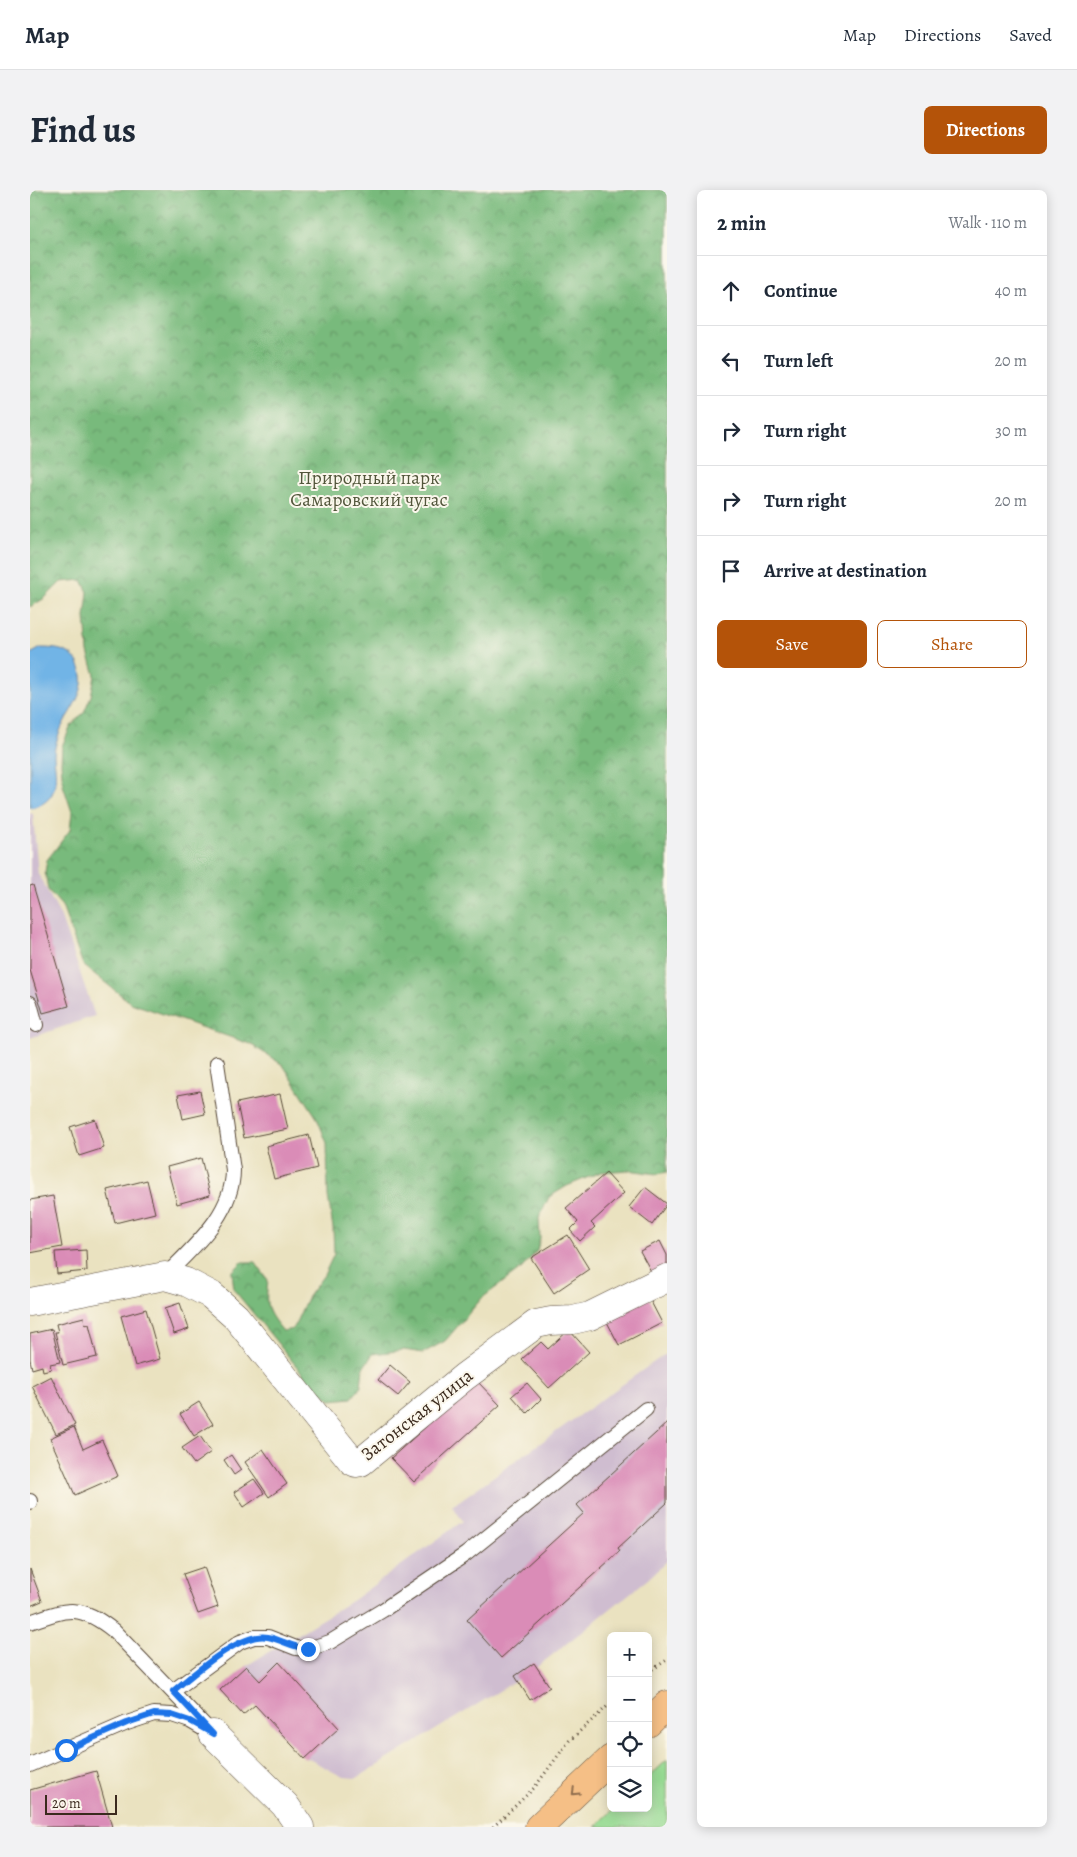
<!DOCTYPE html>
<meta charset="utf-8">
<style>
body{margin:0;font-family:Alegreya,serif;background:#f2f2f3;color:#1f2937}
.controls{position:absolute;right:15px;bottom:15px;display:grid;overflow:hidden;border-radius:8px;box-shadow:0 2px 12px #0003}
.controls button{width:45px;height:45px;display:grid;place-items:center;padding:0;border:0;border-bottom:1px solid #e0e1e3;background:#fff;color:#1f2937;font:25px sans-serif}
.scale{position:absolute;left:15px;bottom:12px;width:72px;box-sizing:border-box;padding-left:5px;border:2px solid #3b2a1e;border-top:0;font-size:14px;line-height:18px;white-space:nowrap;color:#3b2a1e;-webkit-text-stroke:4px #fbf7ec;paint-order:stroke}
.stop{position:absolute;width:15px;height:15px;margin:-11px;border:4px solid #1a73e8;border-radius:50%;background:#fff}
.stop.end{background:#1a73e8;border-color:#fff;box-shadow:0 1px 5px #0008}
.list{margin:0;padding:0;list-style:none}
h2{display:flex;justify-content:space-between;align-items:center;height:65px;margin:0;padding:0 20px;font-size:21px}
h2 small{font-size:16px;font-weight:400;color:#747a83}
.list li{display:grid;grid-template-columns:32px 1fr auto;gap:15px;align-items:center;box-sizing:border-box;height:70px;padding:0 20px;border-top:1px solid #e0e1e3}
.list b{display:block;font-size:19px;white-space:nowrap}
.list em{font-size:16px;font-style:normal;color:#747a83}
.actions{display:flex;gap:10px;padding:15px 20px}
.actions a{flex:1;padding:11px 0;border:1px solid #b45309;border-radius:8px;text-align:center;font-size:18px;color:#b45309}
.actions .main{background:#b45309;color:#fff}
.icon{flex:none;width:28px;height:28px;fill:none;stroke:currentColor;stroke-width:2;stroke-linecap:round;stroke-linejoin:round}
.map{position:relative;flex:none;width:637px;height:1637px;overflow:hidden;border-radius:8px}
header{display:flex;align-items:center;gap:30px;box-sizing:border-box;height:70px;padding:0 25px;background:#fff;border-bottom:1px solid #e0e1e3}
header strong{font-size:24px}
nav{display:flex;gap:28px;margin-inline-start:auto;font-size:18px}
.intro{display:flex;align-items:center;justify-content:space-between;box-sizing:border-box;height:120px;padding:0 30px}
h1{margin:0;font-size:35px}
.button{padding:12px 22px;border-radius:8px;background:#b45309;color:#fff;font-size:18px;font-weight:700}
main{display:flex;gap:30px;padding:0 30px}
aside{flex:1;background:#fff;border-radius:8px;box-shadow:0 2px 12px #0003}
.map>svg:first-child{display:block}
.industrial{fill:#cfbdd0}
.grass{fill:#96da92;stroke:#688258}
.forest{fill:url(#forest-crowns);stroke:#5a724d}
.water{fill:#71b4e6;stroke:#566f82}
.building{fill:#da8cb7}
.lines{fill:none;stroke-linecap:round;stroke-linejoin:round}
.lane-casing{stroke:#554636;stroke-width:16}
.street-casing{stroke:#554636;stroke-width:29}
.highway-casing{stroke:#554636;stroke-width:29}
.path{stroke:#554636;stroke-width:3;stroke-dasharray:1 4;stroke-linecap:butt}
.lane{stroke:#fff;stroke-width:14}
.street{stroke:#fff;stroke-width:28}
.highway{stroke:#f5bf86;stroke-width:28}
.oneway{stroke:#8f6d4d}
.route{stroke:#1a73e8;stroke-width:6}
.labels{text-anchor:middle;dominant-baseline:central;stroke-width:4;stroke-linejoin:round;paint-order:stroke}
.park-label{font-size:19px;fill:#52563b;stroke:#fbf7ec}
.street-label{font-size:19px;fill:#3b2a1e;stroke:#fbf7ec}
</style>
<header>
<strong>Map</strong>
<nav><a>Map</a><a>Directions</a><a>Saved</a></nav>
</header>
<div class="intro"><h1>Find us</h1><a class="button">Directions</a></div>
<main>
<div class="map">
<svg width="637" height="1637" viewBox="0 0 637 1637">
<defs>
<pattern id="forest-crowns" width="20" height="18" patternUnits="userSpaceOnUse" patternTransform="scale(1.25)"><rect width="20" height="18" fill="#78ba7c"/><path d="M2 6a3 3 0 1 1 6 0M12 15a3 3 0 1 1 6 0" fill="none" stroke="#649765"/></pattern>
</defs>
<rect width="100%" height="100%" fill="#fbf7ec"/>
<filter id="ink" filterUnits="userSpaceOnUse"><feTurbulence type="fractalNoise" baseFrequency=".02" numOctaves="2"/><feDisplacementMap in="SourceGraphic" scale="10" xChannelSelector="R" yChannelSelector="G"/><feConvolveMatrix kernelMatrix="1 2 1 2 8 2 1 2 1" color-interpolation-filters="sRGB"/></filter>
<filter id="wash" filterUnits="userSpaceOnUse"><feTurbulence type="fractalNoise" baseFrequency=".0096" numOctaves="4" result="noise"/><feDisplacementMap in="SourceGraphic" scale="20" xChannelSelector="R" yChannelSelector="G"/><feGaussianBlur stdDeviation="1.12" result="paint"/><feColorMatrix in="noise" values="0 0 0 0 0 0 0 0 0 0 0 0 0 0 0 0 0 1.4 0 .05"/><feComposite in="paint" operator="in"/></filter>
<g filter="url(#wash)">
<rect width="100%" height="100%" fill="#eae2c0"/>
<g class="industrial">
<path d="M0 623 3 624 8 684 30 725 65 826 0 848Z"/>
<path d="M634 1165H637V1371L618 1389 507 1477 485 1486 487 1490 327 1588 313 1587 277 1568 275 1569 225 1515 213 1525 190 1500 216 1476 323 1410 433 1331 422 1316Z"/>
</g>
<path class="grass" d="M637 1570V1637H565L585 1618H618V1588Z"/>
<path class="forest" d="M0 0H637V982L627 984 598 980 571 982 537 996 519 1007 509 1028 510 1048 507 1061 492 1078 452 1108 415 1151 393 1163 374 1160 343 1164 333 1178 331 1196 322 1208 301 1210 281 1194 204 1100 202 1082 212 1072H225L238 1090C235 1116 236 1121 253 1141L263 1139 277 1108 294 1085 304 1064 303 1038 298 1006 297 953 287 928 253 875 220 854 101 813 53 775 32 716 18 700 15 682 17 670 40 640 42 622 33 595 31 573 32 556 41 536 54 522 61 506 65 485 58 462 55 427 58 402 52 390 31 392 15 408 0 417Z"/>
<path class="water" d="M11 458C24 458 41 459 48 473 63 502 35 521 28 547 26 553 24 560 24 566 25 579 28 592 22 604 17 613 9 616 0 618V464Z"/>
<g id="blocks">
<g class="building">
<path d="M3 695 39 816 13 823 0 780V696Z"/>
<path d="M170 901 175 924 153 929 148 905Z"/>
<path d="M250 904 258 939 214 948 207 913Z"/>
<path d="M65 929 74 958 49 966 40 937Z"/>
<path d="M279 945 287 978 244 989 236 956Z"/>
<path d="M171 968 180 1005 147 1014 137 977Z"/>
<path d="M576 983 594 1003 561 1033 565 1037 550 1051 540 1040 548 1032 536 1018Z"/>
<path d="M117 990 125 1023 85 1033 77 1000Z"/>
<path d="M615 997 637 1014 622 1035 599 1017Z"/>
<path d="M23 1006 32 1057 0 1063V1010Z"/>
<path d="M538 1045 559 1079 524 1103 501 1068Z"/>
<path d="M630 1051 637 1065V1077L623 1085 610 1061Z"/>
<path d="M56 1060 57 1081 27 1084 25 1062Z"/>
<path d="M618 1106 632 1133 589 1155 575 1128Z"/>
<path d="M150 1113 159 1139 144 1144 135 1118Z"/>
<path d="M116 1119 130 1169 105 1176 91 1126Z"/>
<path d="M54 1127 55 1135 59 1134 67 1167 33 1175 25 1142H28L26 1134Z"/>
<path d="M22 1139 30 1172 20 1174 21 1179 13 1181 12 1176 2 1179 0 1169V1144Z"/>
<path d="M539 1140 559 1162 519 1198 492 1169 511 1152 518 1159Z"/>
<path d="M360 1175 380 1192 368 1206 348 1190Z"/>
<path d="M21 1186 45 1235 26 1244 2 1196Z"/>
<path d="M447 1191 470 1215 384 1292 361 1268Z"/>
<path d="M497 1193 511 1209 497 1223 482 1206Z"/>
<path d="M169 1212 183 1234 164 1246 150 1224Z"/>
<path d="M637 1233V1313L588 1358 590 1361 471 1468 437 1430 554 1323 547 1315Z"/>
<path d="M44 1237 53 1259 72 1250 88 1286 45 1305 20 1248Z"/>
<path d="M170 1246 181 1262 164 1274 152 1258Z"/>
<path d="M233 1259 257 1294 239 1307 215 1272Z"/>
<path d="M201 1265 211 1280 204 1285 194 1270Z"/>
<path d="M224 1289 234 1303 214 1317 204 1302Z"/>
<path d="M174 1377 188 1417 168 1424 153 1384Z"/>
<path d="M0 1379 12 1411 0 1416Z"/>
<path d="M249 1472 309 1538 275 1569 225 1515 213 1525 190 1500 216 1476 230 1491Z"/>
<path d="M504 1473 520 1497 500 1510 485 1486Z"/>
<path d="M66 1581 82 1637H0V1600Z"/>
</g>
</g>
</g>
<g filter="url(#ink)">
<use href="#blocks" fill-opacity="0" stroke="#554636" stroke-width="1"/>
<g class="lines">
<g class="lane-casing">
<g id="lane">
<path d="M0 813 6 835"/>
<path d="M135 1086C164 1056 203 1024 203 980L187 873"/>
<path d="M0 1311V1312"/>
<path d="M0 1432C39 1418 50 1414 84 1441L183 1544"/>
<path d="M143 1501 210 1452 224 1447H238L266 1458 278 1459 300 1452 353 1420 436 1364 616 1219"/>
<path d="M0 1575 97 1533 124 1524 142 1525 160 1531 172 1538"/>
</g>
</g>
<g class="street-casing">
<g id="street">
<path d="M0 1112 135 1086 156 1092 181 1105 206 1127 322 1271 326 1273 331 1272 434 1187 506 1134 521 1131 543 1130 560 1126 637 1088"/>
<path d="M183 1544 255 1615 270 1637"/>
</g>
</g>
<g class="highway-casing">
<g id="highway">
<path d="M618 1533 637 1515"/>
<path d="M509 1637 581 1569"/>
</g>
</g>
<g class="path">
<path d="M618 1482 637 1470"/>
<path d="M463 1637 504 1598 539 1551 581 1513"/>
</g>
<use href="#lane" class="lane"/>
<use href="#street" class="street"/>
<use href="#highway" class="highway"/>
</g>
<defs><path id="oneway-chevron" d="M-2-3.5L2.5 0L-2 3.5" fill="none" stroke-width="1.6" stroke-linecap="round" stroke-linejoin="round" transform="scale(1.25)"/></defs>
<use class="oneway" href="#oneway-chevron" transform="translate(545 1602) rotate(136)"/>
</g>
<g class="lines" filter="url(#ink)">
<path class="route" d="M36 1560 97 1533 124 1524 142 1525 160 1531 183 1544 143 1501C164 1484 211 1441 238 1447 252 1450 264 1458 278 1459"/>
</g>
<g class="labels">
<g class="park-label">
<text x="339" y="288">Природный парк<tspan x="339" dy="22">Самаровский чугас</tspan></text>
</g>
<g class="street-label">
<text transform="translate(387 1225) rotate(-38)">Затонская улица</text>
</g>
</g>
</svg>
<div class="controls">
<button>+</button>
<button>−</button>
<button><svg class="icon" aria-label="locate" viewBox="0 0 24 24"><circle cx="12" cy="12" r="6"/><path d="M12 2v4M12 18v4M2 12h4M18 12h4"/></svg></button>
<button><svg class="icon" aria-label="layers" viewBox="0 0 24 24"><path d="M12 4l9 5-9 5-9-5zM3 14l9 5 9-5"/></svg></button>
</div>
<div class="scale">20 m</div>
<div class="stop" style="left:36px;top:1560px"></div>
<div class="stop end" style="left:278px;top:1459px"></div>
</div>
<aside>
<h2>2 min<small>Walk · 110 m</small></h2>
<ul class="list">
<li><svg class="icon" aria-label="ahead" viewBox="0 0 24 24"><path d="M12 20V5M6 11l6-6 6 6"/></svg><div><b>Continue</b></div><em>40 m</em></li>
<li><svg class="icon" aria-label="left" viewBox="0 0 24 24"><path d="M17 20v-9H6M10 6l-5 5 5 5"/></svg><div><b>Turn left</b></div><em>20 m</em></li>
<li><svg class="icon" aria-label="right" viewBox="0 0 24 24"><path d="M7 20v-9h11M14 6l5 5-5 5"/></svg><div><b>Turn right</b></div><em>30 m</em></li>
<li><svg class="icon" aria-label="right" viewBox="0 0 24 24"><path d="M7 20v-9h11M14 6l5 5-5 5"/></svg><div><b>Turn right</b></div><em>20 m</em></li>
<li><svg class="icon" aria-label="arrive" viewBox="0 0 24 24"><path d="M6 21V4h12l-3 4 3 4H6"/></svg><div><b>Arrive at destination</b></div></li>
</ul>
<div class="actions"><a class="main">Save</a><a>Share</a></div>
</aside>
</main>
